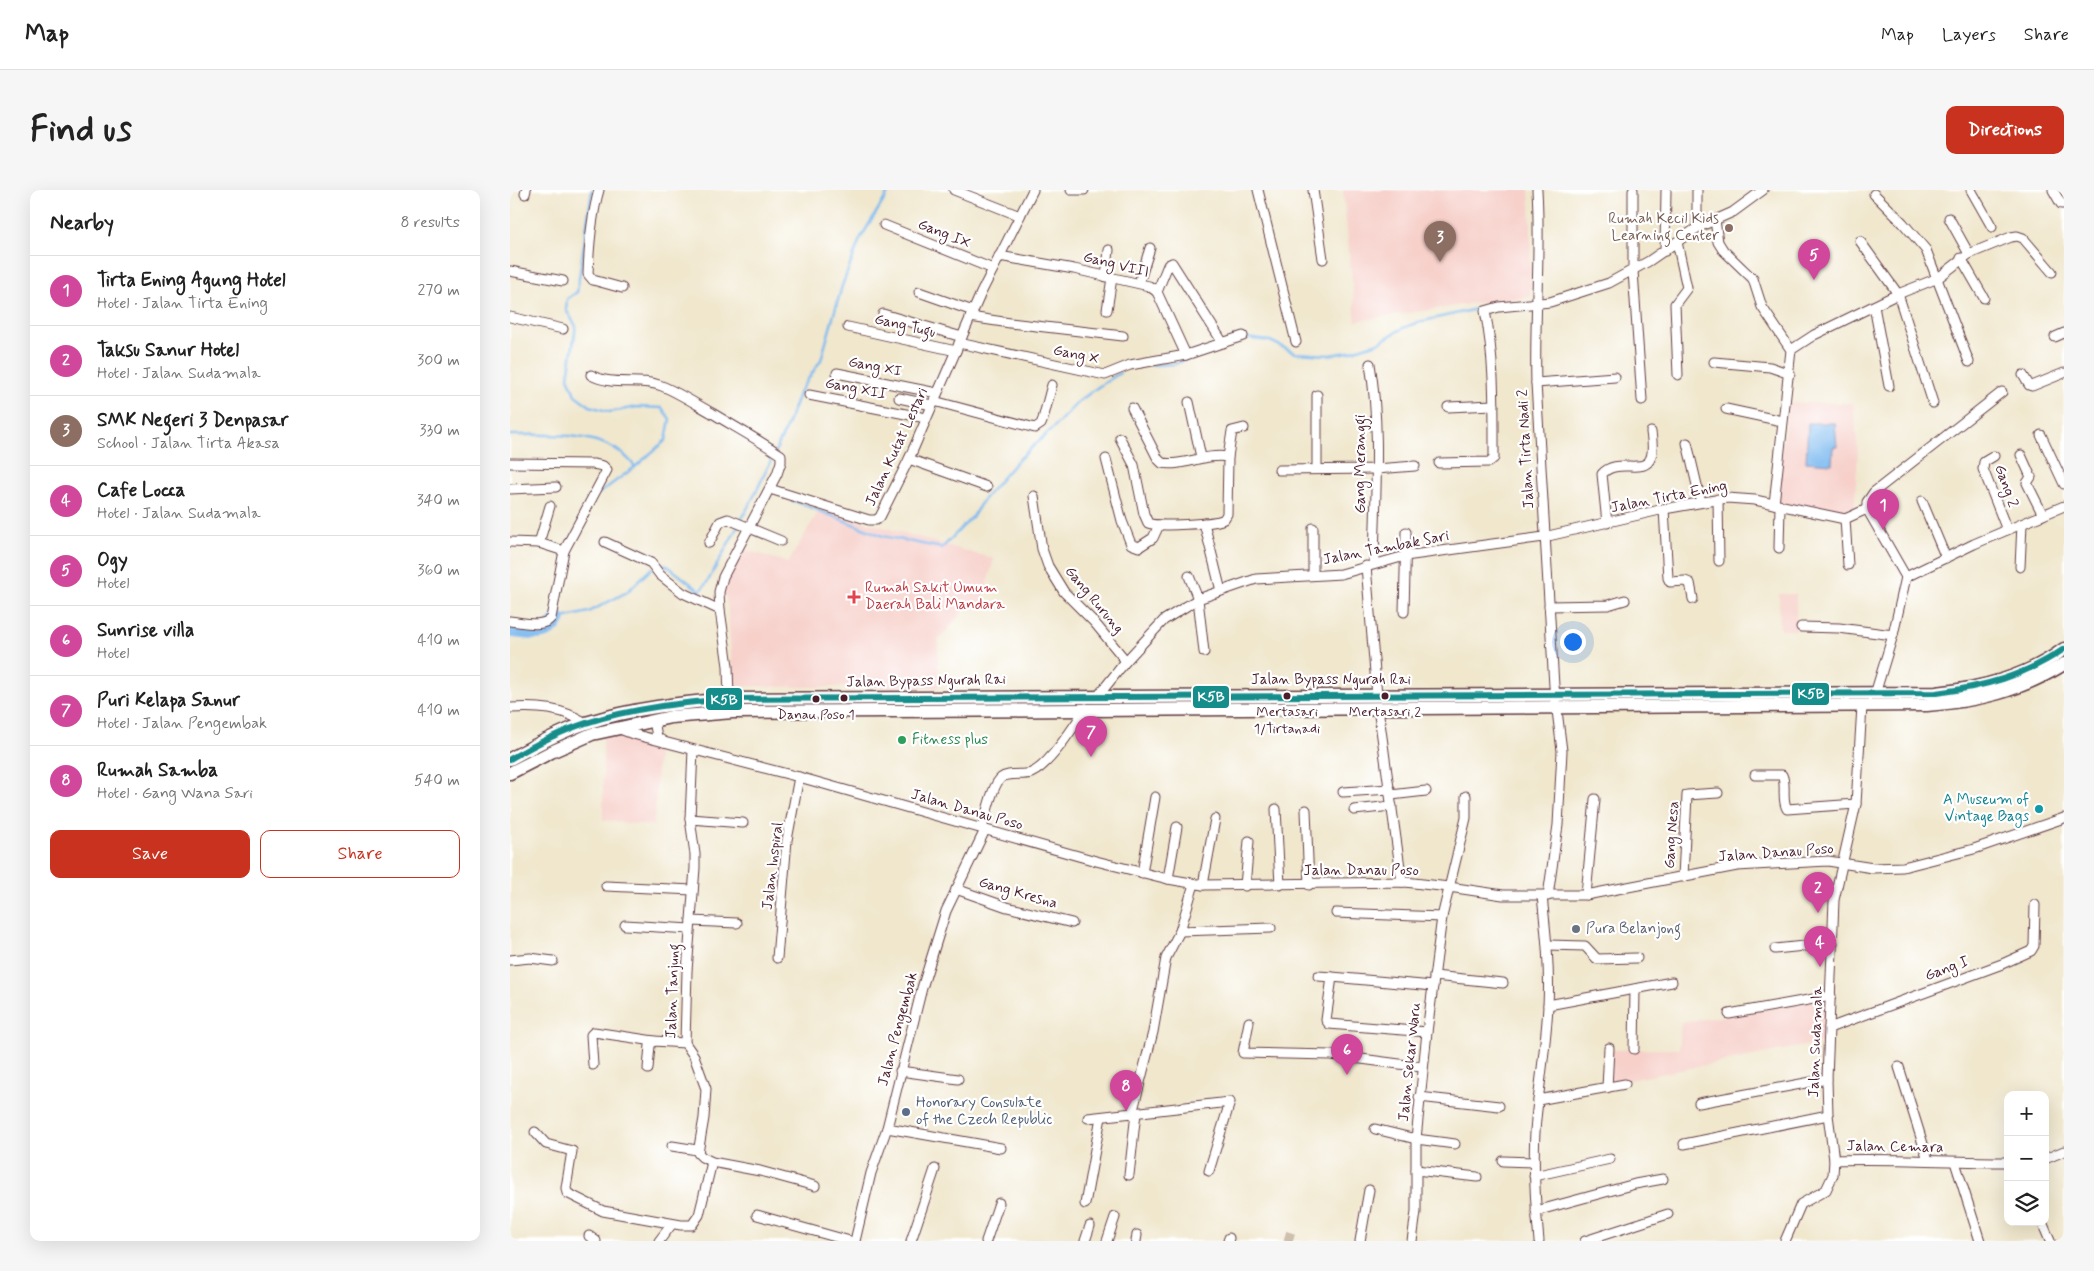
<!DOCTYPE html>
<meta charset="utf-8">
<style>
body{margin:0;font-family:Mynerve,sans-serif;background:#f6f6f6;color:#222}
.controls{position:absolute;right:15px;bottom:15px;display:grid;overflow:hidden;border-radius:10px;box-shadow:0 5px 20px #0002}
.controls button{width:45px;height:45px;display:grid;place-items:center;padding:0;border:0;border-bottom:1px solid #e0e0e0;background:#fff;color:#222;font:25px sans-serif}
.you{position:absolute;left:1062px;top:451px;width:18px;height:18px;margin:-12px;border:4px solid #fff;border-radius:50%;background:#1a73e8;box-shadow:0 0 0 8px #1a73e833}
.badge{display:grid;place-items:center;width:32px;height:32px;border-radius:50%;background:#c8321e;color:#fff;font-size:16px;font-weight:700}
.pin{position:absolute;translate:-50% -41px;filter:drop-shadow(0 1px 2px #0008)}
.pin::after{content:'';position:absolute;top:26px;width:18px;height:15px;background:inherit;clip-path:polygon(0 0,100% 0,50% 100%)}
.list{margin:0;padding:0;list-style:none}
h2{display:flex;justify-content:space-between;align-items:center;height:65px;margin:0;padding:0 20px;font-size:21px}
h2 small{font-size:16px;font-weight:400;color:#767676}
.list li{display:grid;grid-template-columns:32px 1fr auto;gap:15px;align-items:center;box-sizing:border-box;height:70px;padding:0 20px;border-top:1px solid #e0e0e0}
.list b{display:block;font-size:19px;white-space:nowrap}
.list p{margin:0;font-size:16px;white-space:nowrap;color:#767676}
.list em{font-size:16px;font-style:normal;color:#767676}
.actions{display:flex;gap:10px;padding:15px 20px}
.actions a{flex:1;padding:11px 0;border:1px solid #c8321e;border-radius:10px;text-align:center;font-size:18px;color:#c8321e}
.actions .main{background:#c8321e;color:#fff}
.icon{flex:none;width:28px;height:28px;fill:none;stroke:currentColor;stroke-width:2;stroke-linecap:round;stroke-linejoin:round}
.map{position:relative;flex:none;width:1554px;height:1051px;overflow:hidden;border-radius:10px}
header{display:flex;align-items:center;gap:30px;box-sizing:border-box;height:70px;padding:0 25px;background:#fff;border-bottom:1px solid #e0e0e0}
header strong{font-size:24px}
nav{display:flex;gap:28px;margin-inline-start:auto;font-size:18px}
.intro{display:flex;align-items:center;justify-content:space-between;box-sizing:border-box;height:120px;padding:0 30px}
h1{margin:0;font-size:35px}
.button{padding:12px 22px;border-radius:10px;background:#c8321e;color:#fff;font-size:18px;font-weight:700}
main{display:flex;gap:30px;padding:0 30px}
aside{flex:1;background:#fff;border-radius:10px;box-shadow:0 5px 20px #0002}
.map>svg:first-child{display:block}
.built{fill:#f7d0ca}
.water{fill:#7dbaf0;stroke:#646c8e}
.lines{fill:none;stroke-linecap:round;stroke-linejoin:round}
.stream{stroke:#7dbaf0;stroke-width:2.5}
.river{stroke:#7dbaf0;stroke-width:15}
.minor-tunnel{stroke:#cfbfad;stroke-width:9;stroke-dasharray:9 4.5;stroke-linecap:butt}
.minor-casing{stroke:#633d43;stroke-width:11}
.highway-casing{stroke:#633d43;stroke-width:15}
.minor{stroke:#fff;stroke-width:9}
.highway{stroke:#fff;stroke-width:12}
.bus-1-casing{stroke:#fff;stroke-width:10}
.bus-1{stroke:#158d8b;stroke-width:6}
.education-dot{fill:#8d6e63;stroke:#fff;stroke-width:2}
.health-dot{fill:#e0444e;stroke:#fff;stroke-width:2}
.bus-dot{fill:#4a1f2b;stroke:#fff;stroke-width:2}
.leisure-dot{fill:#2e9e5b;stroke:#fff;stroke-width:2}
.culture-dot{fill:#0f9aa8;stroke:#fff;stroke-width:2}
.worship-dot{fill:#6b7280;stroke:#fff;stroke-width:2}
.service-dot{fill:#5c6f8a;stroke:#fff;stroke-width:2}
.labels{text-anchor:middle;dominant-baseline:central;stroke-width:4.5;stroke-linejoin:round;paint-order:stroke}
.bus-label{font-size:14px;fill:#4a1f2b;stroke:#fff}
.education-label{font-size:15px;fill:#785e54;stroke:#fff;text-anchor:end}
.street-label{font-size:15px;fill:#4a1f2b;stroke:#fff}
.health-label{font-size:15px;fill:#be3a42;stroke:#fff;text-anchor:start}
.leisure-label{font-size:15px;fill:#27864d;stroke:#fff;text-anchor:start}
.culture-label{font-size:15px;fill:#0d838f;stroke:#fff;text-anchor:end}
.worship-label{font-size:15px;fill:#5b616d;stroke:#fff;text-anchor:start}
.service-label{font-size:15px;fill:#4e5e75;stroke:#fff;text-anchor:start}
.line-badge{stroke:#fff;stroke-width:2}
.badge-label{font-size:14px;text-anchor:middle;font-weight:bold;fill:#fff}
</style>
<header>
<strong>Map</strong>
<nav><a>Map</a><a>Layers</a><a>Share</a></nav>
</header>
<div class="intro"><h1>Find us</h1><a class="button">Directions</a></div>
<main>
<aside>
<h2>Nearby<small>8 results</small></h2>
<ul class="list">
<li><span class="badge" style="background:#d1479c">1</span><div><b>Tirta Ening Agung Hotel</b><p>Hotel · Jalan Tirta Ening</p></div><em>270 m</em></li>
<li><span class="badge" style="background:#d1479c">2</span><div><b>Taksu Sanur Hotel</b><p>Hotel · Jalan Sudamala</p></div><em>300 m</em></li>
<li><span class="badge" style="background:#8d6e63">3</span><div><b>SMK Negeri 3 Denpasar</b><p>School · Jalan Tirta Akasa</p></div><em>330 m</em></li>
<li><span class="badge" style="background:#d1479c">4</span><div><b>Cafe Locca</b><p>Hotel · Jalan Sudamala</p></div><em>340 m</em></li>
<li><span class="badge" style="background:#d1479c">5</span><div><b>Ogy</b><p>Hotel</p></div><em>360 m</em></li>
<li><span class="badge" style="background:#d1479c">6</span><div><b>Sunrise villa</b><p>Hotel</p></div><em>410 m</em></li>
<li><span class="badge" style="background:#d1479c">7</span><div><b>Puri Kelapa Sanur</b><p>Hotel · Jalan Pengembak</p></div><em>410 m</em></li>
<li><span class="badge" style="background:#d1479c">8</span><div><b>Rumah Samba</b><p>Hotel · Gang Wana Sari</p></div><em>540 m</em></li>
</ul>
<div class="actions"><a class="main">Save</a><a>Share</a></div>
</aside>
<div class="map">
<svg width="1554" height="1051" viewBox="0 0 1554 1051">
<rect width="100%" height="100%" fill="#fff"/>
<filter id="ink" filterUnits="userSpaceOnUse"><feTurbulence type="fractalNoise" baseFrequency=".02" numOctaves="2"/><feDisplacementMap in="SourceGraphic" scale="10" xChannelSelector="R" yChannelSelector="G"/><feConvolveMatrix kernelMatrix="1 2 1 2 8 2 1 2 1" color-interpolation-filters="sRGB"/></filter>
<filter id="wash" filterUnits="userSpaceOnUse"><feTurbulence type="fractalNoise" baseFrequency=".0096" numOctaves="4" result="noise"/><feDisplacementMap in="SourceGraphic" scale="20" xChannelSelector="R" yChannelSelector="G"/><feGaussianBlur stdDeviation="1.12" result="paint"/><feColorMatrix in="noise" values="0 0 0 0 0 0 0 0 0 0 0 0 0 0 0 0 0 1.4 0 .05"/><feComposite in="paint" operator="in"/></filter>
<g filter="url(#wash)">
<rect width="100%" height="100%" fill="#f0e7cd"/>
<g class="built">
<path d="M833 0H1019L1021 36 1020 107 984 110 846 131Z"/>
<path d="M1278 213H1343L1348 263 1344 323 1334 326 1266 313Z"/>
<path d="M310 319 484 369 470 417 459 413 428 451V498L223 496 218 417 214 401 218 389 233 359 278 373Z"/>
<path d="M1269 404H1286V440H1270Z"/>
<path d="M113 546 148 556 144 636 93 630V547Z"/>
<path d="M1317 809 1314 852 1099 894 1101 860 1169 859 1171 833Z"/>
</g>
<path class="water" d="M1298 233H1325L1327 257H1323L1322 274 1296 272Z"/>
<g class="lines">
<g class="stream">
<path d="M82 0 67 102 57 109 56 120 66 136 58 187 65 205 80 216 100 222 127 217 152 218 160 229 156 250 125 277 88 304"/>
<path d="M735 148 760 151 785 163 820 165 838 162 868 153 893 138 909 132 971 118"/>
<path d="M642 175 665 174 678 168"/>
<path d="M0 245C41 245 99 240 125 277"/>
<path d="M282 310 373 346 432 358 463 326 473 310 505 273 542 239 568 212 588 197 610 183"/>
<path d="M230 332 245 304 275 241 290 201 311 170 332 96 350 49 380 0"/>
<path d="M147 376 151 374 159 377 190 401 198 391 228 336"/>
<path d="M51 399 48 429 79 422 117 402 142 378"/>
</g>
<path class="river" d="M0 440C20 442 38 448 48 429"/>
</g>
</g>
<g filter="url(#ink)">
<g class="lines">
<path class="minor-tunnel" d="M778 1051 781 1041"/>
<g class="minor-casing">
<g id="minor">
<path d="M89 0C81 28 79 55 78 84L83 90 112 98"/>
<path d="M444 0 510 26"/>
<path d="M561 0H574"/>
<path d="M748 0 786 152"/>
<path d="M803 0 813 69"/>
<path d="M1027 0C1031 64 1024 128 1026 193L1044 496 1052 561 1048 635 1038 706"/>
<path d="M1123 0V81L1132 210"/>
<path d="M1187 0V38"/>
<path d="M1461 0 1482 37"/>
<path d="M1543 0 1551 14H1554"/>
<path d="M15 4 16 0"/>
<path d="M1364 4 1393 33 1416 60 1459 172"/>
<path d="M1439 28 1459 64"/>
<path d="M1205 30 1208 52 1213 60 1243 89 1252 117 1281 160 1264 314"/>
<path d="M374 35 483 79"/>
<path d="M1350 51 1388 104 1423 213"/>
<path d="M1167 52 1177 98 1165 114 1168 185"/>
<path d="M1155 61 1156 0"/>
<path d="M489 66 564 79 639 96 647 102 676 165"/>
<path d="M1451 68 1474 108"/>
<path d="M0 81 53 91"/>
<path d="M596 87 599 60"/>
<path d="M629 93 640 58"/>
<path d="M409 102 463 121"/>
<path d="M647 102 658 75 662 73 713 153"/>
<path d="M1364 116 1379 196"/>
<path d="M597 120 602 88"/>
<path d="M373 124 452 147"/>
<path d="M0 127 53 139"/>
<path d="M460 127 500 133 613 146"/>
<path d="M338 137 446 161"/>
<path d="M1545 147 1554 143"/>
<path d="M449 153 595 185 620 175 676 165 733 146"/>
<path d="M1281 160 1304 145 1388 104 1428 88 1459 64 1501 47 1507 46 1513 48 1542 82"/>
<path d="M1204 172 1260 177 1280 184"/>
<path d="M860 174C871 239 865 308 864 374"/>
<path d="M327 183 427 203"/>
<path d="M81 185C103 197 129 187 152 196 169 203 186 214 202 223 225 237 249 250 271 265V272L267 284 213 387 209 402 210 420 218 476 219 509"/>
<path d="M1513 185 1519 195 1522 196 1554 183"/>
<path d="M1026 193 1105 187"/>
<path d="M299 205 416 228"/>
<path d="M389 208 422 215"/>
<path d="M424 211 525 238 531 234 533 229 542 195"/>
<path d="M679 212 691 267"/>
<path d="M938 217 984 215"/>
<path d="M1216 219 1272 231"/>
<path d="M1531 245 1554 294"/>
<path d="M610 248 624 275 634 324 638 333C646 337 706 334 714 329L717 324 718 267C695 263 673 277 652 273L648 269 622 218"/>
<path d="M1177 253 1191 312"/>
<path d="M1511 265 1521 287 1517 293 1533 325"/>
<path d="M1484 266 1474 272 1473 279 1497 340"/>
<path d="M718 267 722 241 734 238"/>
<path d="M399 269 477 297"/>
<path d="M596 269 612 331 621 354 629 357 643 348 649 335"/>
<path d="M0 273 83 274 93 276 97 280 54 361 41 428C33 438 12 432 0 431"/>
<path d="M929 273 979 272 984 268C984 218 985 170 975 121L989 117 1040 112 1099 93 1139 71 1187 38 1223 22 1253 0"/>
<path d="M807 279V205"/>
<path d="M769 280 866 279 905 276"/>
<path d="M0 299 46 297"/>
<path d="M260 299 359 330H366L370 327 399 269 471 103 523 0"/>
<path d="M524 306 532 359 538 376 554 402 584 432 616 471"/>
<path d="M1208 309 1209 371"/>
<path d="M1412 311 1436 368"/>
<path d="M1154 319 1158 388 1160 392 1175 391 1180 393 1183 409"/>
<path d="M1357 319 1396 387 1383 445 1365 504"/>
<path d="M1357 319V312L1364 302 1492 202"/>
<path d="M1335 329 1338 375"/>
<path d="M694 333 711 401"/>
<path d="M1097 333 1092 284C1112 262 1150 299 1141 242"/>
<path d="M803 338V385"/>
<path d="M0 352 29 353 54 361"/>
<path d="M95 352 141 373 150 385 173 403 210 420"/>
<path d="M29 353 40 316"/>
<path d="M199 353 210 332 218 329 271 351"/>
<path d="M1269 358 1270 316"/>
<path d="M856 376 867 506"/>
<path d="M1510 377 1512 334"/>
<path d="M679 386 688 409 694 462"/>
<path d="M1396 387 1464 354 1554 316"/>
<path d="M1039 416 1098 415 1115 410"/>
<path d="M894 422 896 342"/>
<path d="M1291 437 1329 438 1383 445"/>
<path d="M588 506 616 471 654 430 688 409 746 389 831 384 895 366 1034 347 1154 319 1217 308 1245 310 1335 329 1357 319"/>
<path d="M0 518C28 516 52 518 76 533"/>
<path d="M868 518 892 692"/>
<path d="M144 530 147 547 154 552"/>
<path d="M110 539 123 544 289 587 586 671 658 689 693 695 895 692 939 697 993 705H1076L1227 676 1318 671 1363 678 1393 677 1464 659 1554 628"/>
<path d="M183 560 180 629 185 664V678L177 781 175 853 184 866 196 899 194 928 188 963 192 967 202 972 250 981 305 996"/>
<path d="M1245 585H1272C1277 595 1271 609 1277 619L1346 614"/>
<path d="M833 602 880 599"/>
<path d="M881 605 916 601"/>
<path d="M766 619 770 695"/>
<path d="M796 620 799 695"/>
<path d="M844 620 882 616"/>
<path d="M180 629 233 633"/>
<path d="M472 638C476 627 482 595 491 588 498 582 512 586 521 583 539 576 565 535 576 518"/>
<path d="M632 683 645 607"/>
<path d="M1173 687 1177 605 1208 603"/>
<path d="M658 689 667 637"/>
<path d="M693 695 705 629"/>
<path d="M96 696 183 700"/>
<path d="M735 696 739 651"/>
<path d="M446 699 497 717 562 733"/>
<path d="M1076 705 1085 609"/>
<path d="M826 723 932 727"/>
<path d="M181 731 227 733"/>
<path d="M115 735 180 739"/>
<path d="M670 741 761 738"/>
<path d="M1038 755 1075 756 1087 769 1127 768"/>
<path d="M1265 759 1323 753"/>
<path d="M267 768 277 650 289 587"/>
<path d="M0 770 20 768 43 771"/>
<path d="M808 786 822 787"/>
<path d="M924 786 993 793"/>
<path d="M1038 815 1162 792"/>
<path d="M1219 824 1321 806"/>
<path d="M739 832 733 863 821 865 912 877"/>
<path d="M1319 838 1492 774 1521 761 1524 756 1525 715"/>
<path d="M917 842 819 834 816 830 822 787 923 796"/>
<path d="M1124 859 1125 799"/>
<path d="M83 875 81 845 84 842 144 851"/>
<path d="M1389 877 1418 970"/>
<path d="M138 879 140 855 144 851 175 853"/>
<path d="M390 881 448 889"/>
<path d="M1097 898 1099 858"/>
<path d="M909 907 989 916"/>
<path d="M1028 910 1115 894"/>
<path d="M1189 913 1317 889"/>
<path d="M622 924 643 842 656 768 670 741 684 694"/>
<path d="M578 928 720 912 699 981"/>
<path d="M377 938 491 958"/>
<path d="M865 939 906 949 945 954"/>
<path d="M25 942 36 954 62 961 56 998 57 1003 93 1021 171 1035H182L189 1025 202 972"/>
<path d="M1174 954 1318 925"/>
<path d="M162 956 187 960"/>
<path d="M1535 969 1554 961"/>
<path d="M1324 970C1382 968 1440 972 1498 972"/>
<path d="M993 971 1024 972"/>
<path d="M1445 972 1470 1051"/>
<path d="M906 980 967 987"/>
<path d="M619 985 626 923"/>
<path d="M1024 986 1100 969"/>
<path d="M575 1014 591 927"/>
<path d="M1026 1021 1125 994 1153 989"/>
<path d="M247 1025 340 1051"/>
<path d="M1532 1032 1540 1051"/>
<path d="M79 1046 86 1051"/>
<path d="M149 1051 162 1034"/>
<path d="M345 1051 361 983 377 938 412 798 436 721 475 640"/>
<path d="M401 1051 425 979"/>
<path d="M476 1051 489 1013"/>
<path d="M575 1051 580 1036"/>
<path d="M597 1051 605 1027"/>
<path d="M626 1051 627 1045"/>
<path d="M718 1051 719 1048"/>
<path d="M850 1051 859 1000"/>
<path d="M902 1051 906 1022V949L917 842 932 727 956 628V606"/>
<path d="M1029 1051C1025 1011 1022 970 1026 929 1030 891 1036 854 1038 816 1040 779 1036 743 1032 706"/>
<path d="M1075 1051 1158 1024"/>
<path d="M1275 1051 1291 1014 1316 1000 1323 985 1324 970 1318 925 1317 889 1324 710 1346 614 1352 516"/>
</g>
</g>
<g class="highway-casing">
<g id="highway">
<path d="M0 569C25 555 50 542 76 533 123 518 171 513 219 509L1426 503C1472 498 1517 487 1554 459"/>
<path d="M0 583 41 562 82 544 161 527 223 522 1417 515C1468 511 1510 501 1554 474"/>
</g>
</g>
<use href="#minor" class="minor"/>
<use href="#highway" class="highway"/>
<g class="bus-1-casing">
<path id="bus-1" d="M0 569C24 555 49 542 76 533 122 518 171 513 219 509L1426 503C1473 497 1515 486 1554 459"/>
</g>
<use href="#bus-1" class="bus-1"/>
</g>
</g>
<circle class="education-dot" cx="1219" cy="38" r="5"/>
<path class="health-dot" d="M341.5 399.5h5v5h5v5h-5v5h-5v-5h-5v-5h5z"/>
<g class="bus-dot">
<circle cx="777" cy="506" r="4.5"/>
<circle cx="875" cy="506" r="4.5"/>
<circle cx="334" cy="508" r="4.5"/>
<circle cx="306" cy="509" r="4.5"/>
</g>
<circle class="leisure-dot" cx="392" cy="550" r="5"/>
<circle class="culture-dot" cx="1529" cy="619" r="5"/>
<circle class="worship-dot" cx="1066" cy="739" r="5"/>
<circle class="service-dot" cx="396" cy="922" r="5"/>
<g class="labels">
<g class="bus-label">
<text x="777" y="522">Mertasari<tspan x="777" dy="17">1/Tirtanadi</tspan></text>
<text x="875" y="522">Mertasari 2</text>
<text x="306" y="525">Danau Poso 1</text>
</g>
<g class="education-label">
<text x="1209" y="29">Rumah Kecil Kids<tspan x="1209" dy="17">Learning Center</tspan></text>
</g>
<g class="street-label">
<text transform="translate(434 44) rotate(22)">Gang IX</text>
<text transform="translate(606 75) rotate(14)">Gang VIII</text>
<text transform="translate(395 136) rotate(13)">Gang Tugu</text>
<text transform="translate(566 165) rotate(12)">Gang X</text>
<text transform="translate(365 177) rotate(11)">Gang XI</text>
<text transform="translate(346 199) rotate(11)">Gang XII</text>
<text transform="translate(387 257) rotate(-65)">Jalan Kutat Lestari</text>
<text transform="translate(1016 259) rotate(-93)">Jalan Tirta Nadi 2</text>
<text transform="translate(851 274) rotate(-90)">Gang Meranggi</text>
<text transform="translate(1496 296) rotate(71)">Gang 2</text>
<text transform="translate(1159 307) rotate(-11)">Jalan Tirta Ening</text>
<text transform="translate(876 358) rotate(-11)">Jalan Tambak Sari</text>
<text transform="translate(584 410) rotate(50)">Gang Rurung</text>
<text x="821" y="490">Jalan Bypass Ngurah Rai</text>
<text transform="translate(416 491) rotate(-1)">Jalan Bypass Ngurah Rai</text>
<text transform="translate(457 620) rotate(16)">Jalan Danau Poso</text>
<text transform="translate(1162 645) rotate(-86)">Gang Nesa</text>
<text transform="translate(1266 663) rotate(-4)">Jalan Danau Poso</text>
<text transform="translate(263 676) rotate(-83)">Jalan Inspiral</text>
<text x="851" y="681">Jalan Danau Poso</text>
<text transform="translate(508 703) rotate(16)">Gang Kresna</text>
<text transform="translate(1437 779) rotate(-20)">Gang I</text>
<text transform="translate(163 801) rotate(-88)">Jalan Tanjung</text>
<text transform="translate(388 839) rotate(-75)">Jalan Pengembak</text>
<text transform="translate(1306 852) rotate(-88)">Jalan Sudamala</text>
<text transform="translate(900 872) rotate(-84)">Jalan Sekar Waru</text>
<text transform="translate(1385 957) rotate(1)">Jalan Cemara</text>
</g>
<g class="health-label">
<text x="355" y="398">Rumah Sakit Umum<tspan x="355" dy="17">Daerah Bali Mandara</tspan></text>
</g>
<g class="leisure-label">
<text x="402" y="550">Fitness plus</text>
</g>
<g class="culture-label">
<text x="1519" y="610">A Museum of<tspan x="1519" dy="17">Vintage Bags</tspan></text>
</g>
<g class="worship-label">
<text x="1076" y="739">Pura Belanjong</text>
</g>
<g class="service-label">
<text x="406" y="913">Honorary Consulate<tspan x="406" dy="17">of the Czech Republic</tspan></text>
</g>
</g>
<g class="line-badge">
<rect x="1281" y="492" width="39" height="24" rx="5" fill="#158d8b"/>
<rect x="682" y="495" width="38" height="24" rx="5" fill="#158d8b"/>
<rect x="195" y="497" width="38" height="24" rx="5" fill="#158d8b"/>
</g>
<g class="badge-label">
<text x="1301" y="508">K5B</text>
<text x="701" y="511">K5B</text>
<text x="214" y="514">K5B</text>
</g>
</svg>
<div class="controls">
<button>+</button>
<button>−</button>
<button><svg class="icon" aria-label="layers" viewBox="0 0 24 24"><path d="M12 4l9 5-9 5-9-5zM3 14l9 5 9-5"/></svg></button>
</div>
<div class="you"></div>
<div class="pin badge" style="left:1373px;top:340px;background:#d1479c">1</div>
<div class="pin badge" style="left:1308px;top:723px;background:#d1479c">2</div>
<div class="pin badge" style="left:930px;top:72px;background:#8d6e63">3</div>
<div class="pin badge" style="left:1310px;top:777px;background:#d1479c">4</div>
<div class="pin badge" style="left:1304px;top:90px;background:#d1479c">5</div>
<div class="pin badge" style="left:837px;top:885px;background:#d1479c">6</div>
<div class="pin badge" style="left:581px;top:567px;background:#d1479c">7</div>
<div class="pin badge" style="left:616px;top:921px;background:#d1479c">8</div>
</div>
</main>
